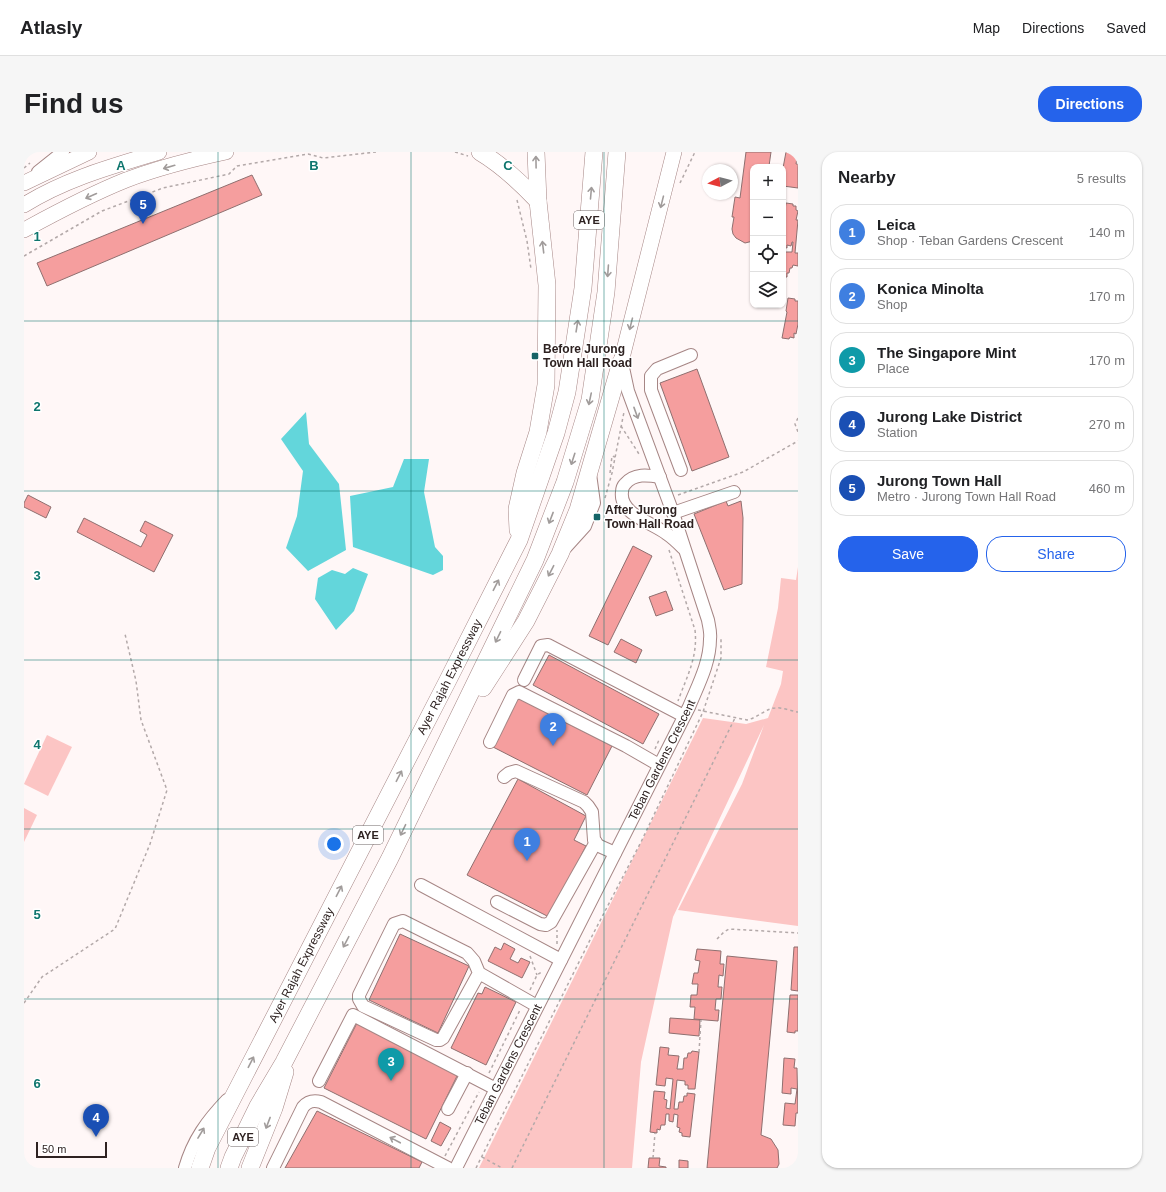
<!DOCTYPE html>
<meta charset="utf-8">
<style>
body{margin:0;font-family:Arial,sans-serif;background:#f6f6f6;color:#202124}
.controls{position:absolute;right:12px;top:12px;display:grid;overflow:hidden;border-radius:8px;box-shadow:0 1px 3px #0004}
.controls button{width:36px;height:36px;display:grid;place-items:center;padding:0;border:0;border-bottom:1px solid #e0e0e0;background:#fff;color:#202124;font:20px sans-serif}
.compass{position:absolute;left:678px;top:12px;width:36px;height:36px;border-radius:50%;background:#fff;box-shadow:0 1px 3px #0004;rotate:263deg}
.scale{position:absolute;left:12px;bottom:10px;width:71px;box-sizing:border-box;padding-left:4px;border:2px solid #2e2221;border-top:0;font-size:11px;line-height:14px;white-space:nowrap;color:#2e2221;-webkit-text-stroke:3px #fff;paint-order:stroke}
.you{position:absolute;left:310px;top:692px;width:14px;height:14px;margin:-10px;border:3px solid #fff;border-radius:50%;background:#1a73e8;box-shadow:0 0 0 6px #1a73e833}
.badge{display:grid;place-items:center;width:26px;height:26px;border-radius:50%;background:#2563eb;color:#fff;font-size:13px;font-weight:700}
.pin{position:absolute;translate:-50% -33px;filter:drop-shadow(0 1px 2px #0008)}
.pin::after{content:'';position:absolute;top:21px;width:14px;height:12px;background:inherit;clip-path:polygon(0 0,100% 0,50% 100%)}
.list{margin:0;padding:0;list-style:none}
h2{display:flex;justify-content:space-between;align-items:center;height:52px;margin:0;padding:0 16px;font-size:17px}
h2 small{font-size:13px;font-weight:400;color:#757577}
.list li{display:grid;grid-template-columns:26px 1fr auto;gap:12px;align-items:center;box-sizing:border-box;height:56px;margin:0 8px 8px;padding:0 8px;border:1px solid #e0e0e0;border-radius:16px}
.list b{display:block;font-size:15px;white-space:nowrap}
.list p{margin:0;font-size:13px;white-space:nowrap;color:#757577}
.list em{font-size:13px;font-style:normal;color:#757577}
.actions{display:flex;gap:8px;padding:12px 16px}
.actions a{flex:1;padding:9px 0;border:1px solid #2563eb;border-radius:16px;text-align:center;font-size:14px;color:#2563eb}
.actions .main{background:#2563eb;color:#fff}
.icon{flex:none;width:22px;height:22px;fill:none;stroke:currentColor;stroke-width:2;stroke-linecap:round;stroke-linejoin:round}
.map{position:relative;flex:none;width:774px;height:1016px;overflow:hidden;border-radius:16px}
header{display:flex;align-items:center;gap:24px;box-sizing:border-box;height:56px;padding:0 20px;background:#fff;border-bottom:1px solid #e0e0e0}
header strong{font-size:19px}
nav{display:flex;gap:22px;margin-inline-start:auto;font-size:14px}
.intro{display:flex;align-items:center;justify-content:space-between;box-sizing:border-box;height:96px;padding:0 24px}
h1{margin:0;font-size:28px}
.button{padding:10px 18px;border-radius:16px;background:#2563eb;color:#fff;font-size:14px;font-weight:700}
main{display:flex;gap:24px;padding:0 24px}
aside{flex:1;background:#fff;border-radius:16px;box-shadow:0 1px 3px #0004}
.map>svg:first-child{display:block}
.green{fill:#fcc5c4}
.water{fill:#63d6db}
.building{fill:#f59e9e;stroke:#8e6f6f}
.lines{fill:none;stroke-linecap:round;stroke-linejoin:round}
.minor-casing{stroke:#a68685;stroke-width:14}
.major-casing{stroke:#a68685;stroke-width:16}
.highway-casing{stroke:#a68685;stroke-width:18}
.path{stroke:#b3a9a9;stroke-width:1.5;stroke-dasharray:3 3;stroke-linecap:butt}
.minor{stroke:#fff;stroke-width:12}
.major{stroke:#fff;stroke-width:15}
.highway{stroke:#fff;stroke-width:17}
.oneway{stroke:#a19c9b}
.grid{fill:none;stroke:#0f766e;stroke-width:1;stroke-opacity:0.55}
.poi-dot{fill:#156467;stroke:#fff;stroke-width:1.5}
.labels{text-anchor:middle;dominant-baseline:central;stroke-width:3;stroke-linejoin:round;paint-order:stroke}
.shield{fill:#fff;stroke:#6d6464;stroke-width:1}
.shield-label{font-size:11px;font-weight:bold;fill:#2e2221}
.poi-label{font-size:12px;font-weight:bold;fill:#2e2221;stroke:#fff;text-anchor:start}
.street-label{font-size:12px;fill:#2e2221;stroke:#fff}
.grid-label{font-size:13px;text-anchor:middle;font-weight:bold;fill:#0f766e;stroke:#fff;stroke-width:3;stroke-linejoin:round;paint-order:stroke}
</style>
<header>
<strong>Atlasly</strong>
<nav><a>Map</a><a>Directions</a><a>Saved</a></nav>
</header>
<div class="intro"><h1>Find us</h1><a class="button">Directions</a></div>
<main>
<div class="map">
<svg width="774" height="1016" viewBox="0 0 774 1016">
<rect width="100%" height="100%" fill="#fff7f7"/>
<g class="green">
<path d="M774 415V774L654 758 718 632 740 573 649 765 617 910 608 1016H455L679 566 722 572 744 566 757 532 759 519 742 515 754 456 757 426 772 428Z"/>
<path d="M23 583 48 595 24 644 0 632Z"/>
<path d="M0 656 13 663 0 690Z"/>
</g>
<g class="water">
<path d="M282 260 285 292 315 332 322 398 284 419 262 396 273 364 279 319 257 287Z"/>
<path d="M380 307H405L400 340 411 395 419 404V418L409 423 329 395 326 344 369 335Z"/>
<path d="M329 416 344 422 330 459 312 478 291 447 294 426 308 418 321 422Z"/>
</g>
<g class="building">
<path d="M722 0H747L745 14 749 15H729V89L721 91 712 86 709 82 708 77 710 65H708L711 45 716 46Z"/>
<path d="M762 0H774V6H773L772 12H774V36L759 34V16Z"/>
<path d="M228 23 238 43 23 134 13 111Z"/>
<path d="M762 51 769 52V54H772V58L774 59 772 68H774L771 101H774V114L769 113 768 116H766L765 121H763V125H759V104L760 100H768L769 90H768L767 94 763 93V96L759 95 760 64Z"/>
<path d="M764 146 771 147V149H774V172L772 182 770 181V186L766 185 765 187 758 186 763 160 762 159Z"/>
<path d="M673 217 705 305 668 319 636 231Z"/>
<path d="M4 343 27 355 22 366 0 355V351Z"/>
<path d="M702 349 704 354 717 349 719 366 718 432 700 438 670 362Z"/>
<path d="M60 366 117 395 123 383 116 379 121 369 149 383 130 420 53 380Z"/>
<path d="M609 394 628 404 584 493 565 484Z"/>
<path d="M642 439 649 458 632 464 625 445Z"/>
<path d="M597 487 618 498 612 511 590 500Z"/>
<path d="M525 503 635 562 619 592 509 533Z"/>
<path d="M494 546 588 594 563 643 469 595Z"/>
<path d="M494 627 562 664 550 688 562 694 525 765 443 723Z"/>
<path d="M376 782 445 814 414 881 345 848Z"/>
<path d="M480 791 491 797 486 807 494 811 497 806 506 810 498 826 464 809 471 795 477 798Z"/>
<path d="M770 795H774V839L767 838Z"/>
<path d="M673 797 697 799 696 812H700L699 824 695 823 694 835H698L697 847H692L691 858H695L694 869 670 867 671 855H666L667 843H673L674 832H668L670 821H674L676 809 671 808Z"/>
<path d="M703 804 753 809 737 983 747 987 754 998 755 1012 753 1016H683Z"/>
<path d="M461 835 492 850 462 913 427 896 454 841 458 842Z"/>
<path d="M766 843H774V879H771V881L763 880Z"/>
<path d="M646 866 676 868 675 884 645 881Z"/>
<path d="M333 871 434 922 402 987 300 936Z"/>
<path d="M636 895 645 896 644 903 655 904 653 917H659L660 906H663L664 901H667L668 899 675 900 671 937H664V933H661V929L653 928 650 957H654L655 950H659L660 944H663V941L671 942 666 985 658 984V981L655 980 656 976 653 975 654 963 650 962 649 970 645 969V962H642L641 973H637L636 978 633 977V981L626 980 630 939 641 940 640 947 643 948 642 956 646 957 649 927 642 926 641 934 632 933Z"/>
<path d="M760 906 771 907 770 916H773L774 961H772L771 974 759 973 761 951 771 952 773 937 767 936V942L758 941Z"/>
<path d="M293 959 398 1010 395 1016H261Z"/>
<path d="M416 970 427 976 417 994 407 989Z"/>
<path d="M625 1006H636L635 1014 642 1015V1016H624Z"/>
<path d="M655 1008 664 1009V1016H655Z"/>
</g>
<g class="lines">
<g class="minor-casing">
<g id="minor">
<path d="M14 20 39 0"/>
<path d="M657 318 627 238V224L633 217 667 203"/>
<path d="M636 325C624 323 610 321 601 332 599 334 598 338 598 340 595 362 629 371 643 382 649 386 654 391 659 396"/>
<path d="M649 361 710 340"/>
<path d="M542 395 561 374 570 351 566 322"/>
<path d="M500 528 517 494 524 493 660 564"/>
<path d="M466 590 489 543 495 540 602 594 635 613"/>
<path d="M480 625 485 621 492 619 560 650 564 654 568 660 570 688 573 693 591 701"/>
<path d="M397 733 537 808"/>
<path d="M473 750 516 772 522 773 527 770 572 690"/>
<path d="M455 821 419 886 416 888H412L339 854 335 847V843L370 772 379 769 443 801 450 809 455 821 513 854"/>
<path d="M295 929 329 863 472 937"/>
<path d="M424 957 443 921"/>
<path d="M161 1016C169 988 183 969 203 948"/>
<path d="M249 1016 279 955C284 949 289 948 297 950L424 1016"/>
<path id="s1" d="M432 1016 665 555C674 533 686 511 686 487 687 481 685 474 684 468L649 361 604 239 598 211"/>
</g>
</g>
<g class="major-casing">
<g id="major">
<path d="M0 31 65 0"/>
<path d="M0 53C41 27 89 14 135 0"/>
<path d="M0 78C33 60 67 42 102 28 134 16 169 7 202 0"/>
<path d="M597 210 650 0"/>
</g>
</g>
<g class="highway-casing">
<g id="highway">
<path d="M456 0C478 13 496 30 514 49"/>
<path d="M494 378 493 357 501 321 514 280 522 233 523 133 514 49 512 0"/>
<path d="M459 536 502 469 536 402 554 358 597 210"/>
<path id="s2" d="M176 1016 183 996 423 530 495 388 532 281 543 240 559 136 570 0"/>
<path d="M205 1016 209 1005 234 954 260 910 366 706 511 408 541 330 566 248 582 140 593 0"/>
<path d="M226 1016 250 956 261 920"/>
</g>
</g>
<g class="path">
<path d="M431 0 444 4"/>
<path d="M0 16 6 11"/>
<path d="M656 31 671 0"/>
<path d="M493 48 503 89 507 117"/>
<path d="M0 104 78 59 139 36 205 22 213 14 284 2 299 6 352 0"/>
<path d="M774 266 771 272 774 280"/>
<path d="M597 274 615 302"/>
<path d="M586 321 588 304 591 305"/>
<path d="M654 343 719 320 774 289"/>
<path d="M581 346 588 321 600 260"/>
<path d="M645 398 671 478C674 505 663 524 654 549"/>
<path d="M674 558 723 568C733 566 743 556 751 556 758 555 767 559 774 560"/>
<path d="M631 597 635 588"/>
<path d="M693 787 700 780 705 777 774 781"/>
<path d="M533 792V778"/>
<path d="M506 804 513 823"/>
<path d="M506 838 513 823 519 819"/>
<path d="M0 851 18 825 91 777 126 692 143 638 117 568 112 529 101 482"/>
<path d="M675 900 677 868"/>
<path d="M465 921 496 858"/>
<path d="M421 1004 455 940"/>
<path d="M458 1005 478 1016"/>
<path d="M629 1006 631 981"/>
<path d="M452 1016 567 786 617 690 679 560 697 506V486"/>
<path d="M488 1016 711 566"/>
</g>
<use href="#minor" class="minor"/>
<use href="#major" class="major"/>
<use href="#highway" class="highway"/>
</g>
<defs><path id="oneway-shaft" d="M-6 0H5M1.5-3L5.5 0L1.5 3" fill="none" stroke-width="1.6" stroke-linecap="round" stroke-linejoin="round"/></defs>
<g class="oneway">
<use href="#oneway-shaft" transform="translate(512 10) rotate(-91)"/>
<use href="#oneway-shaft" transform="translate(145 15) rotate(164)"/>
<use href="#oneway-shaft" transform="translate(567 41) rotate(-85)"/>
<use href="#oneway-shaft" transform="translate(67 44) rotate(156)"/>
<use href="#oneway-shaft" transform="translate(638 50) rotate(104)"/>
<use href="#oneway-shaft" transform="translate(519 95) rotate(-97)"/>
<use href="#oneway-shaft" transform="translate(584 119) rotate(94)"/>
<use href="#oneway-shaft" transform="translate(607 172) rotate(104)"/>
<use href="#oneway-shaft" transform="translate(553 174) rotate(-81)"/>
<use href="#oneway-shaft" transform="translate(566 247) rotate(102)"/>
<use href="#oneway-shaft" transform="translate(612 261) rotate(70)"/>
<use href="#oneway-shaft" transform="translate(549 307) rotate(108)"/>
<use href="#oneway-shaft" transform="translate(527 366) rotate(111)"/>
<use href="#oneway-shaft" transform="translate(527 419) rotate(117)"/>
<use href="#oneway-shaft" transform="translate(472 433) rotate(-63)"/>
<use href="#oneway-shaft" transform="translate(474 485) rotate(116)"/>
<use href="#oneway-shaft" transform="translate(375 624) rotate(-63)"/>
<use href="#oneway-shaft" transform="translate(379 678) rotate(116)"/>
<use href="#oneway-shaft" transform="translate(315 739) rotate(-63)"/>
<use href="#oneway-shaft" transform="translate(322 790) rotate(118)"/>
<use href="#oneway-shaft" transform="translate(227 910) rotate(-63)"/>
<use href="#oneway-shaft" transform="translate(244 971) rotate(111)"/>
<use href="#oneway-shaft" transform="translate(177 981) rotate(-59)"/>
<use href="#oneway-shaft" transform="translate(371 988) rotate(-152)"/>
</g>
<path class="grid" d="M194 0V1016M387 0V1016M580 0V1016M0 169H774M0 339H774M0 508H774M0 677H774M0 847H774"/>
<g class="poi-dot">
<rect x="507" y="200" width="8" height="8" rx="2"/>
<rect x="569" y="361" width="8" height="8" rx="2"/>
</g>
<g class="labels">
<g class="shield">
<rect x="550" y="59" width="30" height="18" rx="3"/>
<rect x="329" y="674" width="30" height="18" rx="3"/>
<rect x="204" y="976" width="30" height="18" rx="3"/>
</g>
<g class="shield-label">
<text x="565" y="68">AYE</text>
<text x="344" y="683">AYE</text>
<text x="219" y="985">AYE</text>
</g>
<g class="poi-label">
<text x="519" y="197">Before Jurong<tspan x="519" dy="14">Town Hall Road</tspan></text>
<text x="581" y="358">After Jurong<tspan x="581" dy="14">Town Hall Road</tspan></text>
</g>
<g class="street-label">
<text stroke="none"><textPath href="#s2" startOffset="551">Ayer Rajah Expressway</textPath></text>
<text stroke="none"><textPath href="#s1" startOffset="457">Teban Gardens Crescent</textPath></text>
<text stroke="none"><textPath href="#s2" startOffset="227">Ayer Rajah Expressway</textPath></text>
<text stroke="none"><textPath href="#s1" startOffset="116">Teban Gardens Crescent</textPath></text>
</g>
</g>
<g class="grid-label">
<text x="97" y="18">A</text>
<text x="290" y="18">B</text>
<text x="484" y="18">C</text>
<text x="13" y="89">1</text>
<text x="13" y="259">2</text>
<text x="13" y="428">3</text>
<text x="13" y="597">4</text>
<text x="13" y="767">5</text>
<text x="13" y="936">6</text>
</g>
</svg>
<div class="controls">
<button>+</button>
<button>−</button>
<button><svg class="icon" aria-label="locate" viewBox="0 0 24 24"><circle cx="12" cy="12" r="6"/><path d="M12 2v4M12 18v4M2 12h4M18 12h4"/></svg></button>
<button><svg class="icon" aria-label="layers" viewBox="0 0 24 24"><path d="M12 4l9 5-9 5-9-5zM3 14l9 5 9-5"/></svg></button>
</div>
<svg class="compass" viewBox="-18 -18 36 36"><path d="M0-13l5 13h-10z" fill="#e53935"/><path d="M0 13l5-13h-10z" fill="#757577"/></svg>
<div class="scale">50 m</div>
<div class="you"></div>
<div class="pin badge" style="left:503px;top:709px;background:#3f7fe0">1</div>
<div class="pin badge" style="left:529px;top:594px;background:#3f7fe0">2</div>
<div class="pin badge" style="left:367px;top:929px;background:#0f9aa8">3</div>
<div class="pin badge" style="left:72px;top:985px;background:#1a4fb4">4</div>
<div class="pin badge" style="left:119px;top:72px;background:#1a4fb4">5</div>
</div>
<aside>
<h2>Nearby<small>5 results</small></h2>
<ul class="list">
<li><span class="badge" style="background:#3f7fe0">1</span><div><b>Leica</b><p>Shop · Teban Gardens Crescent</p></div><em>140 m</em></li>
<li><span class="badge" style="background:#3f7fe0">2</span><div><b>Konica Minolta</b><p>Shop</p></div><em>170 m</em></li>
<li><span class="badge" style="background:#0f9aa8">3</span><div><b>The Singapore Mint</b><p>Place</p></div><em>170 m</em></li>
<li><span class="badge" style="background:#1a4fb4">4</span><div><b>Jurong Lake District</b><p>Station</p></div><em>270 m</em></li>
<li><span class="badge" style="background:#1a4fb4">5</span><div><b>Jurong Town Hall</b><p>Metro · Jurong Town Hall Road</p></div><em>460 m</em></li>
</ul>
<div class="actions"><a class="main">Save</a><a>Share</a></div>
</aside>
</main>
